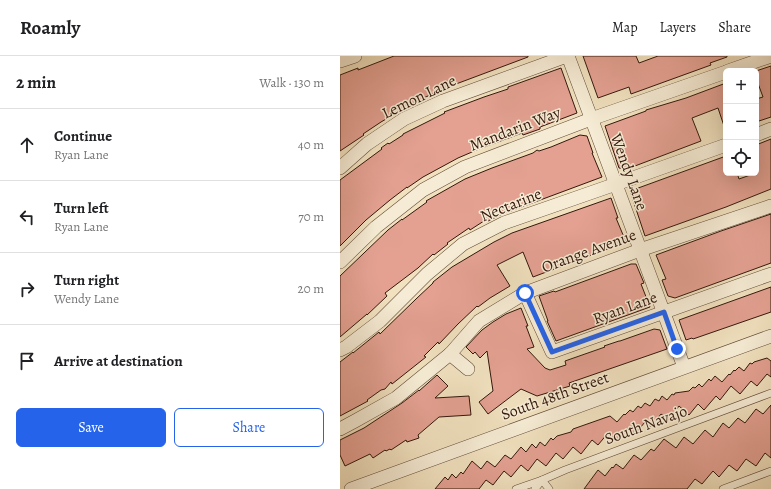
<!DOCTYPE html>
<meta charset="utf-8">
<style>
body{margin:0;font-family:Alegreya,serif;background:#f2f2f2;color:#202124}
.controls{position:absolute;right:12px;top:12px;display:grid;overflow:hidden;border-radius:6px;box-shadow:0 4px 16px #0002}
.controls button{width:36px;height:36px;display:grid;place-items:center;padding:0;border:0;border-bottom:1px solid #e0e0e0;background:#fff;color:#202124;font:20px sans-serif}
.stop{position:absolute;width:12px;height:12px;margin:-9px;border:3px solid #2563eb;border-radius:50%;background:#fff}
.stop.end{background:#2563eb;border-color:#fff;box-shadow:0 1px 4px #0008}
.list{margin:0;padding:0;list-style:none}
h2{display:flex;justify-content:space-between;align-items:center;height:52px;margin:0;padding:0 16px;font-size:17px}
h2 small{font-size:13px;font-weight:400;color:#757577}
.list li{display:grid;grid-template-columns:26px 1fr auto;gap:12px;align-items:center;box-sizing:border-box;height:72px;padding:0 16px;border-top:1px solid #e0e0e0}
.list b{display:block;font-size:15px;white-space:nowrap}
.list p{margin:0;font-size:13px;white-space:nowrap;color:#757577}
.list em{font-size:13px;font-style:normal;color:#757577}
.actions{display:flex;gap:8px;padding:12px 16px}
.actions a{flex:1;padding:9px 0;border:1px solid #2563eb;border-radius:6px;text-align:center;font-size:14px;color:#2563eb}
.actions .main{background:#2563eb;color:#fff}
.icon{flex:none;width:22px;height:22px;fill:none;stroke:currentColor;stroke-width:2;stroke-linecap:round;stroke-linejoin:round}
.map{position:relative;flex:none;width:431px;height:433px;overflow:hidden}
header{display:flex;align-items:center;gap:24px;box-sizing:border-box;height:56px;padding:0 20px;background:#fff;border-bottom:1px solid #e0e0e0}
header strong{font-size:19px}
nav{display:flex;gap:22px;margin-inline-start:auto;font-size:14px}
main{display:flex}
aside{flex:1;background:#fff}
.map>svg:first-child{display:block}
.building{fill:#e4a192;stroke:#33170c}
.lines{fill:none;stroke-linecap:round;stroke-linejoin:round}
.service-casing{stroke:#624a39;stroke-width:8}
.minor-casing{stroke:#624a39;stroke-width:14}
.service{stroke:#f6ecd5;stroke-width:7}
.minor{stroke:#f6ecd5;stroke-width:13}
.route{stroke:#2563eb;stroke-width:5}
.labels{text-anchor:middle;dominant-baseline:central;stroke-width:3;stroke-linejoin:round;paint-order:stroke}
.street-label{font-size:16px;fill:#33170c;stroke:#f6ecd5}
</style>
<header>
<strong>Roamly</strong>
<nav><a>Map</a><a>Layers</a><a>Share</a></nav>
</header>
<main>
<aside>
<h2>2 min<small>Walk · 130 m</small></h2>
<ul class="list">
<li><svg class="icon" aria-label="ahead" viewBox="0 0 24 24"><path d="M12 20V5M6 11l6-6 6 6"/></svg><div><b>Continue</b><p>Ryan Lane</p></div><em>40 m</em></li>
<li><svg class="icon" aria-label="left" viewBox="0 0 24 24"><path d="M17 20v-9H6M10 6l-5 5 5 5"/></svg><div><b>Turn left</b><p>Ryan Lane</p></div><em>70 m</em></li>
<li><svg class="icon" aria-label="right" viewBox="0 0 24 24"><path d="M7 20v-9h11M14 6l5 5-5 5"/></svg><div><b>Turn right</b><p>Wendy Lane</p></div><em>20 m</em></li>
<li><svg class="icon" aria-label="arrive" viewBox="0 0 24 24"><path d="M6 21V4h12l-3 4 3 4H6"/></svg><div><b>Arrive at destination</b></div></li>
</ul>
<div class="actions"><a class="main">Save</a><a>Share</a></div>
</aside>
<div class="map">
<svg width="431" height="433" viewBox="0 0 431 433">
<rect width="100%" height="100%" fill="#f1e1bf"/>
<filter id="stains"><feTurbulence type="fractalNoise" baseFrequency=".005" numOctaves="4"/><feColorMatrix values="0 0 0 0 .2 0 0 0 0 .09 0 0 0 0 .02 0 0 0 .5 -.17"/></filter>
<radialGradient id="worn" r=".72"><stop offset=".6" stop-color="#630" stop-opacity="0"/><stop offset="1" stop-color="#630" stop-opacity=".3"/></radialGradient>
<g class="building">
<path d="M54 0H188V1L116 28V27L75 46H76L58 56 41 66 23 78 24 79 0 95V19L18 12V14Z"/>
<path d="M243 0H296L299 7 318 0H387V1L370 7 371 9 291 38 289 31 258 42Z"/>
<path d="M431 10V61L416 66V43L423 41 416 22V15Z"/>
<path d="M221 12 237 57 200 71V73L183 79 182 77 139 93 118 102 83 121 67 132V131L50 144 26 164 0 190V124L42 93 41 92 48 87 49 88 63 79V78L105 57 104 56 144 41 168 33V31Z"/>
<path d="M386 27V70H384L378 52 352 62 361 85 287 113 279 112 265 70 306 55V54L346 42Z"/>
<path d="M240 79 247 80 253 97H252L262 121 168 156V155L148 165 147 163 130 174 129 172 107 187 108 188 94 199 93 198 78 212 45 237 47 240 27 259V258L0 281V220L48 174 62 163V164L87 146 86 145 125 123 152 112 193 97 197 94 199 95 211 91Z"/>
<path d="M431 83V133L386 151 305 180 290 135 386 100V117H397L399 123 416 117V89Z"/>
<path d="M271 142 278 162H276L286 186 193 221 183 196 157 209 170 230 150 242 138 251 137 250 118 268 99 288 98 286 84 300 86 301 52 328 51 326 45 333 41 334 27 344 28 345 0 360V306L13 296V297L39 276 40 278 76 243 93 227V226L112 211 154 186 172 177Z"/>
<path d="M431 158V207L335 242 328 240 322 224 326 223 316 199 381 175Z"/>
<path d="M291 208H296L304 227 301 228 310 251 216 285 207 265H208L199 240 214 235 215 236Z"/>
<path d="M431 231V256L353 283 352 282 346 284 339 264Z"/>
<path d="M181 252 188 270H186L194 291 187 293 205 312 210 314 226 309 225 305 265 291 264 290 279 285H280L314 273 320 274 327 293 229 327 230 330 197 340 181 333 148 358 139 346 153 335 147 295 140 302 135 296 133 298 126 291 142 274 153 266 166 258Z"/>
<path d="M427 302 431 305V321L427 318 417 330 411 325 400 338 391 330 380 344 376 340 364 354 358 348 349 359 339 350 329 364 321 358 311 371 305 366 295 378 288 372 278 385 268 377 258 389 252 384 241 398 233 391 223 403 216 397 206 410 197 403 188 415 181 409 171 421 164 415 153 429 146 424 139 433H95L105 421 108 424 112 418 116 422 121 416 123 418 132 405 141 413 147 405 155 411 165 399 171 403 181 391 186 396 192 388 196 392 200 386 205 390 211 382 213 384 217 380 231 376 233 373 270 360 277 366 284 358 285 359 290 354 293 356 298 350 301 352 305 347 310 350 315 343 319 345 322 340 327 344 332 338 334 339 335 337 349 335 353 331 355 332 359 328 362 331 369 323 371 325 375 320 382 326 389 318 390 319 394 314 395 315 399 311 404 315 410 307 412 308 414 306Z"/>
<path d="M97 319 108 330 95 342 129 340 131 359 99 361 78 379 79 382 67 386 66 384 51 394 50 393 46 395 45 394 33 402 30 398 5 410 0 399V384L24 372 62 347 79 334V335Z"/>
<path d="M431 349V402L425 397 416 410 406 403 397 415 389 409 379 421 373 415 362 428 355 423 347 433H244L258 414 265 420 272 411 273 412 276 408 283 413 294 399 301 404 311 393 314 395 324 383 336 392 344 381 353 388 365 374 373 381 383 367 389 372 398 362 405 367 416 353 423 358Z"/>
</g>
<g class="lines">
<g class="service-casing">
<g id="service">
<path d="M176 433 202 424 209 433"/>
<path d="M195 433 202 424 225 414 431 337"/>
<path d="M383 433 431 415"/>
</g>
</g>
<g class="minor-casing">
<g id="minor">
<path d="M228 0 344 311"/>
<path d="M0 5 15 0"/>
<path d="M388 15 431 0"/>
<path d="M416 79 431 73"/>
<path d="M0 112 27 88 64 63 103 45 227 0"/>
<path d="M0 206 36 171 83 134 125 111 251 63 386 16"/>
<path d="M185 237 212 296 431 218"/>
<path d="M0 294 6 291 40 265 87 218 123 188 164 167 276 128 386 89"/>
<path d="M110 298 128 313"/>
<path d="M0 373 15 365 56 342 110 298 139 265 185 237 300 194 431 150"/>
<path d="M11 433 431 280"/>
</g>
</g>
<use href="#service" class="service"/>
<use href="#minor" class="minor"/>
</g>
<g class="lines">
<path class="route" d="M185 237 212 296 324 256 337 293"/>
</g>
<g class="labels">
<g class="street-label">
<text transform="translate(79 41) rotate(-26)">Lemon Lane</text>
<text transform="translate(175 73) rotate(-21)">Mandarin Way</text>
<text transform="translate(289 116) rotate(70)">Wendy Lane</text>
<text transform="translate(171 149) rotate(-22)">Nectarine</text>
<text transform="translate(249 195) rotate(-20)">Orange Avenue</text>
<text transform="translate(285 252) rotate(-20)">Ryan Lane</text>
<text transform="translate(215 340) rotate(-20)">South 48th Street</text>
<text transform="translate(306 369) rotate(-20)">South Navajo</text>
</g>
</g>
<rect width="100%" height="100%" filter="url(#stains)"/>
<rect width="100%" height="100%" fill="url(#worn)"/>
</svg>
<div class="controls">
<button>+</button>
<button>−</button>
<button><svg class="icon" aria-label="locate" viewBox="0 0 24 24"><circle cx="12" cy="12" r="6"/><path d="M12 2v4M12 18v4M2 12h4M18 12h4"/></svg></button>
</div>
<div class="stop" style="left:185px;top:237px"></div>
<div class="stop end" style="left:337px;top:293px"></div>
</div>
</main>
